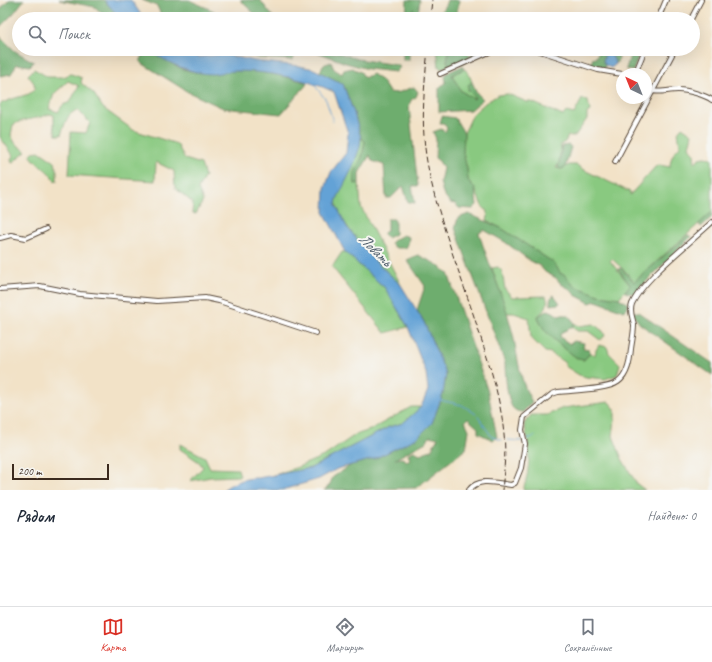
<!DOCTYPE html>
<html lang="ru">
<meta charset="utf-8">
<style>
body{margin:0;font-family:Caveat,sans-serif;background:#f6f6f7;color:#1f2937}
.compass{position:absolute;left:616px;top:68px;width:36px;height:36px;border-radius:50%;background:#fff;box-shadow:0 4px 16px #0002;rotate:317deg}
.scale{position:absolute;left:12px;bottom:10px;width:97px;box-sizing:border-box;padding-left:4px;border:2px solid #3b2a1e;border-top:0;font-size:11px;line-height:14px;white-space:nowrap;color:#3b2a1e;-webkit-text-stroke:3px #f6f6f2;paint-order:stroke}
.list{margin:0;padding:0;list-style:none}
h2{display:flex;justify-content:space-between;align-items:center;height:52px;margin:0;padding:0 16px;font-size:17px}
h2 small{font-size:13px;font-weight:400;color:#747a83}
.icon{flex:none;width:22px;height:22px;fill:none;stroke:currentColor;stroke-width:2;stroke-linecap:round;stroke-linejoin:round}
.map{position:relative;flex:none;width:712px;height:490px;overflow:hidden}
.search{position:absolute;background:#fff;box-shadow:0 4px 16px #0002;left:12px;right:12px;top:12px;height:44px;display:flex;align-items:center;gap:10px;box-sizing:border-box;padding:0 14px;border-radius:22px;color:#747a83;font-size:15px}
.sheet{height:116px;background:#fff}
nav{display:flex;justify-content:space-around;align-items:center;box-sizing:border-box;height:56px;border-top:1px solid #e0e1e3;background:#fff;font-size:11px;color:#747a83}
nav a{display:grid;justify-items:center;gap:2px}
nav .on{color:#d93025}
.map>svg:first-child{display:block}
.green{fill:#89c980;stroke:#627a4f;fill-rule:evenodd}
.forest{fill:#6ead6e;stroke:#546c46;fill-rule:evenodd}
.water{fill:#64a2d6;stroke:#50667a}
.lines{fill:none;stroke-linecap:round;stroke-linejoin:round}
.stream{stroke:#64a2d6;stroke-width:1}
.street-casing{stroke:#564637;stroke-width:6}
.street{stroke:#fff;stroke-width:4}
.rail{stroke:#3b2a1e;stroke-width:1;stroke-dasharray:6 3;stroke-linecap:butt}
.labels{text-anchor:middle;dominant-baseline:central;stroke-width:4;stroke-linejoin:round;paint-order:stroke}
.water-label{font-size:15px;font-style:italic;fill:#4b5a68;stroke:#f6f6f2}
</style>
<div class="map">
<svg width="712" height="490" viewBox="0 0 712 490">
<rect width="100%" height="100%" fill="#f6f6f2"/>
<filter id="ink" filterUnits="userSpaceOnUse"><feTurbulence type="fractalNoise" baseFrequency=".025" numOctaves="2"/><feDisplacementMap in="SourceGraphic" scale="8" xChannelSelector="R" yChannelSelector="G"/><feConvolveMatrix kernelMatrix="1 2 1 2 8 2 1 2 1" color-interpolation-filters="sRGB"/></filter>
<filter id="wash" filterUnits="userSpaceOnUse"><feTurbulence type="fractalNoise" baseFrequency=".012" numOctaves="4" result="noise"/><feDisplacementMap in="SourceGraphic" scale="16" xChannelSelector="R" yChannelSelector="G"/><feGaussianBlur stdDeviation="0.9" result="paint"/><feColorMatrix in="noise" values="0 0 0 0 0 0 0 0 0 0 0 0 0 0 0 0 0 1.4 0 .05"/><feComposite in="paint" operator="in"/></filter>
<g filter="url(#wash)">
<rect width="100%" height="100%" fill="#f2e2c7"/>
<g class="green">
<path d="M437 49H452L449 50 447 61 449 65 441 69 439 67Z"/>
<path d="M34 69 48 77H63L71 74 82 78 81 83 94 94 103 108 133 130 177 144 185 159 201 164 205 176 198 189 203 201 196 214 192 213 193 203 175 188 174 171 156 162 155 181 69 175 71 132 86 133 90 123 78 110C66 113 65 125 61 135H56L54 126V115L49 114C37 120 24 118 13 125L11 135 15 143 26 151 12 163 11 160 13 155 0 137V104L12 99 29 94 35 89 34 83 28 75ZM68 81 79 86 70 102 63 105 58 112 49 109 54 94Z"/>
<path d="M464 69 468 72 472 82 468 85 476 97 474 99 461 91 452 75Z"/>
<path d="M508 94 527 102H532L563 116 566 112 574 114 582 99 588 101 590 111 587 113V119L575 136H568L565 142 561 144 559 163 556 168 561 169 569 165H577L582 169 630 192V195L655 167 659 165 670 167C670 158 674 152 680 146L678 132 682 127 692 134 689 147 694 154 695 163 699 158 705 157 712 158V212L634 282 625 271 612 259 610 261 630 285 619 298 599 295 574 286 565 275 561 274 554 263 501 228 487 221 488 216 486 210 482 206 475 189 468 180 467 169 463 153 464 133 473 114 485 103 498 95Z"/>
<path d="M361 138 365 141 362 157 354 174 355 184 359 183 361 207 401 285C386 271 330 218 337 198 344 177 358 160 361 138Z"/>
<path d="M39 151 55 162 57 171V181L54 180C47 168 38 166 30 155L33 152Z"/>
<path d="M342 252H345L385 288 408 327 385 333 332 267Z"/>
<path d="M498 267 502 271 505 289 512 297 546 296C550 305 544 311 538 316 541 333 566 349 578 359L584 360 590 353 595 355 596 350 599 345 607 347 609 353 620 364 617 375 605 379 586 377 579 375 565 366V363L551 353 545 352 531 338 529 318 514 313H507L492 268Z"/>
<path d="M574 323 579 326 594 324 600 329 603 331 605 336 600 340 588 331H577L573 327Z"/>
<path d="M609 402 615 409V420L613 436 622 459 637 484 645 490H523C531 469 530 445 524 424L531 415H547L563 408Z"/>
<path d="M411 407H421L403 423 389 427 311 468 273 475 298 467 326 455 355 435 370 430Z"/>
<path d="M180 444 205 457 210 468 238 469 240 476 211 477 190 481 203 467 199 462 180 449Z"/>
</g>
<g class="forest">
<path d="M9 0H24L13 14 0 27V10Z"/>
<path d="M59 0H104L121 19H108L95 7Z"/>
<path d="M142 0H189L214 11 218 19H163L157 6Z"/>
<path d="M240 0H260L273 17 272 19H260Z"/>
<path d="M407 0H420L417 19H413V9L412 19H406Z"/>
<path d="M447 0H459L456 19H439C440 10 445 8 447 0Z"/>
<path d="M0 36 15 51 34 62 30 66 17 64 11 74 0 76Z"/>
<path d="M143 49C153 49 172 65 183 69 191 72 205 74 214 73 221 73 228 71 235 71 259 70 285 76 308 83L281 114 223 108 188 92 140 62 145 51Z"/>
<path d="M232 49H295L293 60 258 58Z"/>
<path d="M309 49H328L333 53 337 52 358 59 397 65 400 67 396 72 368 69 346 63Z"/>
<rect x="403" y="49" width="6" height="11"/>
<path d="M452 49H467L469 56 484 49H493L462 63 449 65 447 61 449 50Z"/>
<path d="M600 49H617L619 59 616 64 611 54 606 51 603 61 605 65 604 69 591 64 593 58H596Z"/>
<path d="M632 49H641L633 71 626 69Z"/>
<path d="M331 62 334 69 342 74 344 70 352 68 361 72 364 78 372 74 382 81 389 92 397 93 414 87 418 92 416 97 411 100 409 107 418 186H412L415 203 408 202 403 186 391 198H386L384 165 372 161 370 155 359 173V183L355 184 354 174 362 157 365 141 361 138 354 113 343 84 320 72 323 65Z"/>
<path d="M462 66 464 69 452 75 461 91 474 99 475 97 468 90V85L472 82 477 93 483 99 471 110 439 112V88L441 86 446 83 445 76 447 73Z"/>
<path d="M442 116 455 118 464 133 463 153 467 169 468 180 475 189 477 205 473 209 459 208 455 204 450 203 443 193 440 182 443 168 439 161 435 158 436 139 433 132 441 129 445 132 447 128 443 123H440Z"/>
<path d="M569 145 571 147 565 168 561 169 558 168 562 146Z"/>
<path d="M712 212V217L701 227 699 224Z"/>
<path d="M469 214 501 228 554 263 561 274 565 275 574 286 599 295 619 298 627 303 628 307 624 311 596 301 590 303 575 295 571 290 561 284 556 278 545 272 540 266 529 260 505 242 484 230 479 233C488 263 502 292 510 323 518 349 517 377 532 402L523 412C519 412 515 411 512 407 507 399 505 372 505 363L455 228 458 218Z"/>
<path d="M387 219H395V234L387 238 383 234 387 230Z"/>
<path d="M403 235 409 237 408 244 406 248H396L391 244 392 241Z"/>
<path d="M688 235 691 237 634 294 625 292 630 285 618 269 621 268 634 282Z"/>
<path d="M418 255 436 264 448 273 488 392 497 437 493 440 478 433V428L468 419 465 421 469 430 466 449 416 488 324 490 329 486 333 477 353 464 374 459 417 438 432 423 443 394 446 374 424 322 417 310 425 286 407 260ZM430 436 438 438 431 450 420 454 414 451 408 454 410 459 407 461 402 458 395 459 426 442Z"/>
<path d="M554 295 560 303 559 304 551 305C549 300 550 298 554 295Z"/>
<path d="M548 310 553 312 559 316C567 313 570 316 574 323L573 327 562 332 560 335 561 338 570 344 574 341 584 343 583 348 589 349 590 353 584 360 578 359C566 349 541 333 538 316Z"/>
<path d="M633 312H638L712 363V375L640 324 634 316Z"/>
</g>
<g class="water">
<path d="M104 0H131L144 19H121Z"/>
<path d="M148 49H174L177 52 200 57 223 54 255 61 300 66 314 69 343 84 354 113 361 138 360 147 352 169 337 199 336 205 347 227 374 260 401 285 424 322 446 374 443 394 432 423 417 438 374 459 337 469 319 479 282 490H223C231 483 247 477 258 478L311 468 389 427 403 423 421 407 428 390 426 373 408 327 385 288 345 252 324 212 325 188 331 172 346 153 348 133 334 92C308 79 266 71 237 71 229 71 221 73 213 74 192 74 164 62 148 49Z"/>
<path d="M606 51 611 54 616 64 611 68 605 65 603 61Z"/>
</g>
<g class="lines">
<g class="stream">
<path d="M313 83 326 100 333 121"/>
<path d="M440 400 462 405 476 414 492 437 502 440"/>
<path d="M528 439 535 436"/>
<path d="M507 440 522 441"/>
</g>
</g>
</g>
<g filter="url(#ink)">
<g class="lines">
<g class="street-casing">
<g id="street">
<path d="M658 19 666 0"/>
<path d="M691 19 701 0"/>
<path d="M534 49 598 70 622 74"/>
<path d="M440 74 496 49"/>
<path d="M635 74 645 49"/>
<path d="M646 90C656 94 667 90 678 90 687 90 705 95 712 100"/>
<path d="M615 162 675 49"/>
<path d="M0 238 11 235 26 238 46 229"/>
<path d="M0 289 40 286 80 294 157 301 205 298 219 301 316 333"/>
<path d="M469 490C479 477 496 483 511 485L515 483 521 468 525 444 522 430 524 417 552 394 558 392C573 390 607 390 618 382 628 375 630 360 631 349 632 341 634 333 634 325 633 318 629 312 632 304 644 278 690 243 712 222"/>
</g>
</g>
<use href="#street" class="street"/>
<g class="rail">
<path d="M430 19 432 0"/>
<path d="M428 49C424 88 420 128 428 167 439 222 462 278 479 332 490 366 501 400 504 435 506 453 504 472 502 490"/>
</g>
</g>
</g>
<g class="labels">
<g class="water-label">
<text transform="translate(375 250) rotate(45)">Ловать</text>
</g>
</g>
</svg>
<svg class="compass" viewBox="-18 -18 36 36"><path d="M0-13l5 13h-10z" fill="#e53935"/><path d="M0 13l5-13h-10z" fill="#747a83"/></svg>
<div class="scale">200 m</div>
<div class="search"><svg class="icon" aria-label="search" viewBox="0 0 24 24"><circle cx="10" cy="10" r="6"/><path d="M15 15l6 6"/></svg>Поиск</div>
</div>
<section class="sheet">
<h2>Рядом<small>Найдено: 0</small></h2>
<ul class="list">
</ul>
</section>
<nav>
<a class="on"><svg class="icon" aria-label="map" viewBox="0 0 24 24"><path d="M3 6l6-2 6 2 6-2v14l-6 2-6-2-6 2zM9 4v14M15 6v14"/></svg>Карта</a>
<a><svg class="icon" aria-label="directions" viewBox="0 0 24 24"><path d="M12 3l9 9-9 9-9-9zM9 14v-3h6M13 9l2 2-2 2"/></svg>Маршрут</a>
<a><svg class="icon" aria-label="saved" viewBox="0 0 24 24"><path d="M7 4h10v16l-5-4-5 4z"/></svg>Сохранённые</a>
</nav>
